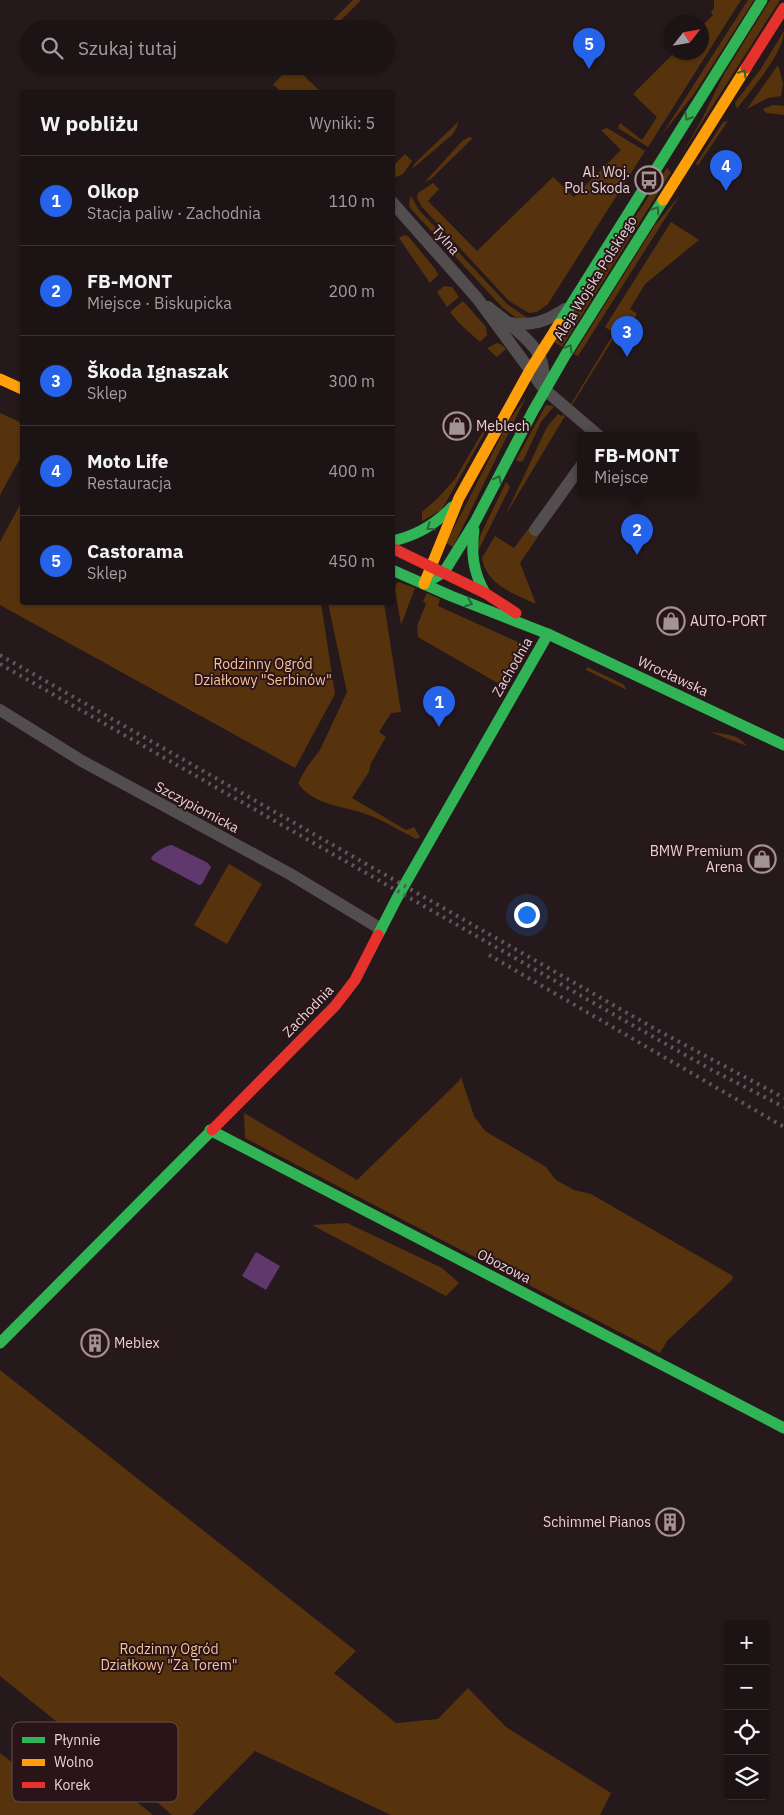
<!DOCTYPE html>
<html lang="pl">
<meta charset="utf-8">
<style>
body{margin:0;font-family:"IBM Plex Sans",sans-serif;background:#292022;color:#f1f3f6}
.controls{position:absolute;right:15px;bottom:15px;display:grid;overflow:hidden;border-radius:5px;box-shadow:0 1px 4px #0004}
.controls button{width:45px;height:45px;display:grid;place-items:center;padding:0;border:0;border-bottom:1px solid #3a3234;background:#1c1315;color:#f1f3f6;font:25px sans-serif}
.compass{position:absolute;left:664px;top:15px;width:45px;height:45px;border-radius:50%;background:#1c1315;box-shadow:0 1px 4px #0004;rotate:59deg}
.you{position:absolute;left:526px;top:914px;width:18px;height:18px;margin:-12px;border:4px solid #fff;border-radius:50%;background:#1a73e8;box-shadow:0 0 0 8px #1a73e833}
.badge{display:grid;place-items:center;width:32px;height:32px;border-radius:50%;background:#2563eb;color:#fff;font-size:16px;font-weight:700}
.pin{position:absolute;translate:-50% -41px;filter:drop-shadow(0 1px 2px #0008)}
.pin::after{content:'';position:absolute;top:26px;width:18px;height:15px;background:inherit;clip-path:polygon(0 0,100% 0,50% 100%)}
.popup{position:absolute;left:577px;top:432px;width:120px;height:65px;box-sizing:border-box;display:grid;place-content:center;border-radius:5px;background:#1c1315;filter:drop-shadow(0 1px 4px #0005);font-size:16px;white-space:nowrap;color:#a09ea0}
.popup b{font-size:19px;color:#f1f3f6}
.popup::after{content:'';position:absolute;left:50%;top:100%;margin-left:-10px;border:10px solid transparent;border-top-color:#1c1315}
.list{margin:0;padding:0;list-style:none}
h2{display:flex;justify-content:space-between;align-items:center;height:65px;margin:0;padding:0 20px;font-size:21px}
h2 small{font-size:16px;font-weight:400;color:#a09ea0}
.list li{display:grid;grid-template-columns:32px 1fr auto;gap:15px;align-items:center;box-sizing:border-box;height:90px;padding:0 20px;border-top:1px solid #3a3234}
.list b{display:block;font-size:19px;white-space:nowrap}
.list p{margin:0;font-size:16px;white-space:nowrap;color:#a09ea0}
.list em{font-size:16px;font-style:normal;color:#a09ea0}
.icon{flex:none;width:28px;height:28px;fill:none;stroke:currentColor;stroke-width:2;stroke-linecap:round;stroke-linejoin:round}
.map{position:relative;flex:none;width:784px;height:1815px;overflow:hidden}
.search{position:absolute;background:#1c1315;box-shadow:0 1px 4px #0004;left:20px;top:20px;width:375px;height:55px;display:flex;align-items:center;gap:12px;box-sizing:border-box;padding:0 18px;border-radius:28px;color:#a09ea0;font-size:19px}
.panel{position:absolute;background:#1c1315;box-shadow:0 1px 4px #0004;left:20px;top:90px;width:375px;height:515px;border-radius:5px}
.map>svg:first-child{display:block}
.green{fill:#56330c}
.water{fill:#5f386d}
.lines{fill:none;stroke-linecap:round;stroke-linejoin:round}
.street{stroke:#524e50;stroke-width:12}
.fast{stroke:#30b455;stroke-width:11}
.slow{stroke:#ff9f0a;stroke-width:11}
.jam{stroke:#e5322d;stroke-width:11}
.rail{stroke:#5f585a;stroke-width:4;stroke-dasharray:2.5 5;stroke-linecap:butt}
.oneway{stroke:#2e6436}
.labels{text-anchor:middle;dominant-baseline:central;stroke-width:4;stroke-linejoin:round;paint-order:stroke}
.poi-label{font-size:14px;fill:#e5d4d5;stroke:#2b1418;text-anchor:end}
.street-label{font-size:14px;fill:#e5d4d5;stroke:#2b1418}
.park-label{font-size:14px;fill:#f5c498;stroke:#2b1418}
.key{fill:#2b1418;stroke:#634e51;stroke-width:1}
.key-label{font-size:14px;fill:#e5d4d5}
</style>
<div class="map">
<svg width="784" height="1815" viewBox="0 0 784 1815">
<rect width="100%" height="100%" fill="#26191c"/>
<g class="green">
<path d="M353 0H361L332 29H324Z"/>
<path d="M714 0H741L648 147 618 128 620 123 642 140 657 117 633 94 674 53 702 52V26L713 15 711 12 714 8Z"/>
<path d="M748 0H754L694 94 661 136Z"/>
<path d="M770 0H780L682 154 702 119 724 74Z"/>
<path d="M784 31C784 53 751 90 737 109L735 103 737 100 760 70Z"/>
<path d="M778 65 783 83 781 96 768 98 747 109Z"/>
<path d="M293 66H307L301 73 321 92H278V88L273 85 282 75Z"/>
<path d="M773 105 784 106V115L767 113 763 110 765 108Z"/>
<path d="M728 121 698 165H697L696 164 723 122Z"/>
<path d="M458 122 457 127 453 134 412 169 415 163Z"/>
<path d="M607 128 645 151 548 304 537 312 529 313 509 301 422 207 417 198 418 193 433 183 439 189 428 201 477 251 553 177 574 197 621 150 601 130Z"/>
<path d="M469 137 473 138 432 178 424 183 462 141Z"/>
<path d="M405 154 412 161 403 174 396 177 393 175V166Z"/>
<path d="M667 168 671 172 562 347 554 342Z"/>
<path d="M680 195 578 356 574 354 655 225Z"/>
<path d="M411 196 419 210 507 304 526 317 527 319 515 317 503 308 410 208 409 203Z"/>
<path d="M671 222 699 240 645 284 630 309 637 314 623 338 616 334 572 405 571 404 614 333 605 327Z"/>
<path d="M404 235 408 236 436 270 438 275 430 283 399 238Z"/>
<path d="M444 286 452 287 459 297 447 307 437 292Z"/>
<path d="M463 301 486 327 487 335 480 342 459 323 450 312Z"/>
<path d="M497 343 502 345 506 349 497 357 487 348Z"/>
<path d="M526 397 453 547 446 543 510 419Z"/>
<path d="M546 405 554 406 541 422 523 461 520 462 516 460Z"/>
<path d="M0 413 22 423V455L0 495Z"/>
<path d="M558 414 562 416 563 414 565 416 505 516 547 427Z"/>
<path d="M486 426 487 429 445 504 441 510 422 521V512L438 498 455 479Z"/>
<path d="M506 482 510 487 476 555 480 536Z"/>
<path d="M22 501V602L321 603 335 694 295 768 0 605V542Z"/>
<path d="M529 528 539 535 520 563 536 604C515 594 486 585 482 558L495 536 514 548Z"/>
<path d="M398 582 415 588 401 625 395 589 396 584Z"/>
<path d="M427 593 440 599 438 606 518 642C527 657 515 670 508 683L501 685 418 637 417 626 426 604 423 601Z"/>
<path d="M328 603H384L401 712 391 713 379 732 386 737 371 763 369 772 352 798 406 830 414 827 420 837 416 839C399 830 381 819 363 813 341 806 312 804 298 783L307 767 320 750 347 692Z"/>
<path d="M587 667 623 684 627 690 586 670Z"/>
<path d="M710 732C723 734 739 734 747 746Z"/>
<path d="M229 864 262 884 227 944 194 925Z"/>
<path d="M461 1077 474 1116 485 1131 546 1167 556 1180 574 1190 591 1194 733 1276 732 1280 667 1341 660 1353 245 1138 244 1113 357 1180 459 1081Z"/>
<path d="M347 1223 442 1268 459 1283 446 1296 312 1225Z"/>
<path d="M0 1370 356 1651 334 1673 396 1723 438 1719 468 1688 506 1727 611 1793 600 1815H391L255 1751 192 1815H172L158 1803V1799L152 1794 145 1793 0 1676Z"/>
<path d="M0 1753 48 1790 65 1772 78 1755 153 1815H0Z"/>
</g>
<g class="water">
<path d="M172 845 208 863 211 867 202 884 199 885 152 860 151 858C155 852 165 846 172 845Z"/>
<path d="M256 1252 280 1266 266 1290 242 1276Z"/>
</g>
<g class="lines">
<g class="street">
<path d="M392 202 477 298 544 389 599 436"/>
<path d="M488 307C502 318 532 340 539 355 544 365 544 378 544 389"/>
<path d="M509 323C533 326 545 322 565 309"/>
<path d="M535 530 581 466"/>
<path d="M0 710 82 761 290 874 381 929"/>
</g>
<g class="fast">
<path d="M559 324 762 0"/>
<path d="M474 530C471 553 473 572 485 593"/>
<path d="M392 541C416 536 435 525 452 507"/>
<path d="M392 570 451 596 548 634 784 745"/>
<path d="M424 584 444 572 475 522 533 411 566 354 663 200"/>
<path d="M378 935 397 898 548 634"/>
<path d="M210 1130 784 1428"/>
<path d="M0 1343 212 1130"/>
</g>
<g class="slow">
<path d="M663 200 746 68"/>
<path d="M0 379 22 389"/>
<path d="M424 584 459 498 530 370 559 324"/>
</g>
<g class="jam">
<path d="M746 68 784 8"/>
<path d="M392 548 485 593 516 613"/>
<path d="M212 1130 335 1006 355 980 378 935"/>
</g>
<g class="rail">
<path d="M0 655 657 1030 784 1098"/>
<path d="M0 664 627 1022 712 1070 784 1107"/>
<path d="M489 955 784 1127"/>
</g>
</g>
<defs><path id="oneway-chevron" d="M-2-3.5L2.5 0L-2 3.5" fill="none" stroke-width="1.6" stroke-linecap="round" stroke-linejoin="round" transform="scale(1.25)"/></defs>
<g class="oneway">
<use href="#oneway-chevron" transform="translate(743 73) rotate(-58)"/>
<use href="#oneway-chevron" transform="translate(688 117) rotate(122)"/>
<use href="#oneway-chevron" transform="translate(656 210) rotate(-58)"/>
<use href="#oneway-chevron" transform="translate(569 348) rotate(-58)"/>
<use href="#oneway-chevron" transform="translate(498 479) rotate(-63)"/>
<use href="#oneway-chevron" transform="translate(430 527) rotate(146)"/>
<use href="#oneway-chevron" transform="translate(469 603) rotate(21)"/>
</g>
<defs>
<g id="bus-ring" transform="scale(1.4375)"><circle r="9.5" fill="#2b1418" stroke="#a29394" stroke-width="1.5"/><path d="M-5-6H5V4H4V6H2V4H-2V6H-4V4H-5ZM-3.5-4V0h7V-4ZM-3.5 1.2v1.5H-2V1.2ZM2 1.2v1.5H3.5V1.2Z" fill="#a29394"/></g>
<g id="shop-ring" transform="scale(1.4375)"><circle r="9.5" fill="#2b1418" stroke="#a29394" stroke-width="1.5"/><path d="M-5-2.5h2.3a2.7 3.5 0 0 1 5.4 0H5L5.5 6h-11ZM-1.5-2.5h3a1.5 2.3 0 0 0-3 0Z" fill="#a29394"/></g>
<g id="building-ring" transform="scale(1.4375)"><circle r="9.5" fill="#2b1418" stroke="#a29394" stroke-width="1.5"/><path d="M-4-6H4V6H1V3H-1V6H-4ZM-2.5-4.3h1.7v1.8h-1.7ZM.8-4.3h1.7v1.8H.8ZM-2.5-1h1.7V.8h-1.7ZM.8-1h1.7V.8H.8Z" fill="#a29394"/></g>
</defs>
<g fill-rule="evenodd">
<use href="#bus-ring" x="649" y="180"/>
<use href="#shop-ring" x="457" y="426"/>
<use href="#shop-ring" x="671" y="621"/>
<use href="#shop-ring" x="762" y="859"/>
<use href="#building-ring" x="95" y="1343"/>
<use href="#building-ring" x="670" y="1522"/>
</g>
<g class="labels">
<g class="poi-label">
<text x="630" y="172">Al. Woj.<tspan x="630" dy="16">Pol. Skoda</tspan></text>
<text x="476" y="426" text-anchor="start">Meblech</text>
<text x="690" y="621" text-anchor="start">AUTO-PORT</text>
<text x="743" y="851">BMW Premium<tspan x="743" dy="16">Arena</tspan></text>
<text x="114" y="1343" text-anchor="start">Meblex</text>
<text x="651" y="1522">Schimmel Pianos</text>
</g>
<g class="street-label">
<text transform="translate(446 240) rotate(49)">Tylna</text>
<text transform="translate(595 278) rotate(-58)">Aleja Wojska Polskiego</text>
<text transform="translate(512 667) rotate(-60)">Zachodnia</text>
<text transform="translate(673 676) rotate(25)">Wrocławska</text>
<text transform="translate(197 807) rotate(28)">Szczypiornicka</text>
<text transform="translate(308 1011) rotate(-46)">Zachodnia</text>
<text transform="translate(504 1266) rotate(27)">Obozowa</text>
</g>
<g class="park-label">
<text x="263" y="664">Rodzinny Ogród<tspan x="263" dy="16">Działkowy "Serbinów"</tspan></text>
<text x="169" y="1649">Rodzinny Ogród<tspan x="169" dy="16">Działkowy "Za Torem"</tspan></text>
</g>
</g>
<rect x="12" y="1722" width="166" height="80" rx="8" class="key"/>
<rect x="22" y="1737" width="23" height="6" fill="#30b455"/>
<rect x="22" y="1759" width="23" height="7" fill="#ff9f0a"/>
<rect x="22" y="1782" width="23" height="6" fill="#e5322d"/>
<g class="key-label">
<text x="54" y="1745">Płynnie</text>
<text x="54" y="1767">Wolno</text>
<text x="54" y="1790">Korek</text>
</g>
</svg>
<div class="controls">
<button>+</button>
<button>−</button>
<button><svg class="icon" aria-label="locate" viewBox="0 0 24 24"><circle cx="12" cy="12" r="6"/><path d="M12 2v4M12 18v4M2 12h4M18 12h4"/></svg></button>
<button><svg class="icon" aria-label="layers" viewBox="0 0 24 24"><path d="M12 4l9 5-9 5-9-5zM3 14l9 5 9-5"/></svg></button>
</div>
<svg class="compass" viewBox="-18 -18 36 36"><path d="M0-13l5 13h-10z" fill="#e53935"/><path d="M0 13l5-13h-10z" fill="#a09ea0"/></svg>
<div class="you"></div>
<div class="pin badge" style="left:439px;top:727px">1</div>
<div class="pin badge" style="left:637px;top:555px">2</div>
<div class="popup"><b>FB-MONT</b>Miejsce</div>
<div class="pin badge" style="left:627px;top:357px">3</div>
<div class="pin badge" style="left:726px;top:191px">4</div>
<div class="pin badge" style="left:589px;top:69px">5</div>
<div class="search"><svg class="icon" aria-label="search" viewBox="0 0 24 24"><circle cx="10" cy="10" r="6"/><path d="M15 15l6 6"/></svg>Szukaj tutaj</div>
<section class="panel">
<h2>W pobliżu<small>Wyniki: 5</small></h2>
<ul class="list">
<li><span class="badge">1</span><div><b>Olkop</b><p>Stacja paliw · Zachodnia</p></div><em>110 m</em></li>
<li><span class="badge">2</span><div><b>FB-MONT</b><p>Miejsce · Biskupicka</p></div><em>200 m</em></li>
<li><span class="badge">3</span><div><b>Škoda Ignaszak</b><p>Sklep</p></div><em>300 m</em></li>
<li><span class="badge">4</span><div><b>Moto Life</b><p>Restauracja</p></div><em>400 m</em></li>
<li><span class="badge">5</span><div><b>Castorama</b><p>Sklep</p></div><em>450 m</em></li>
</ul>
</section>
</div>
